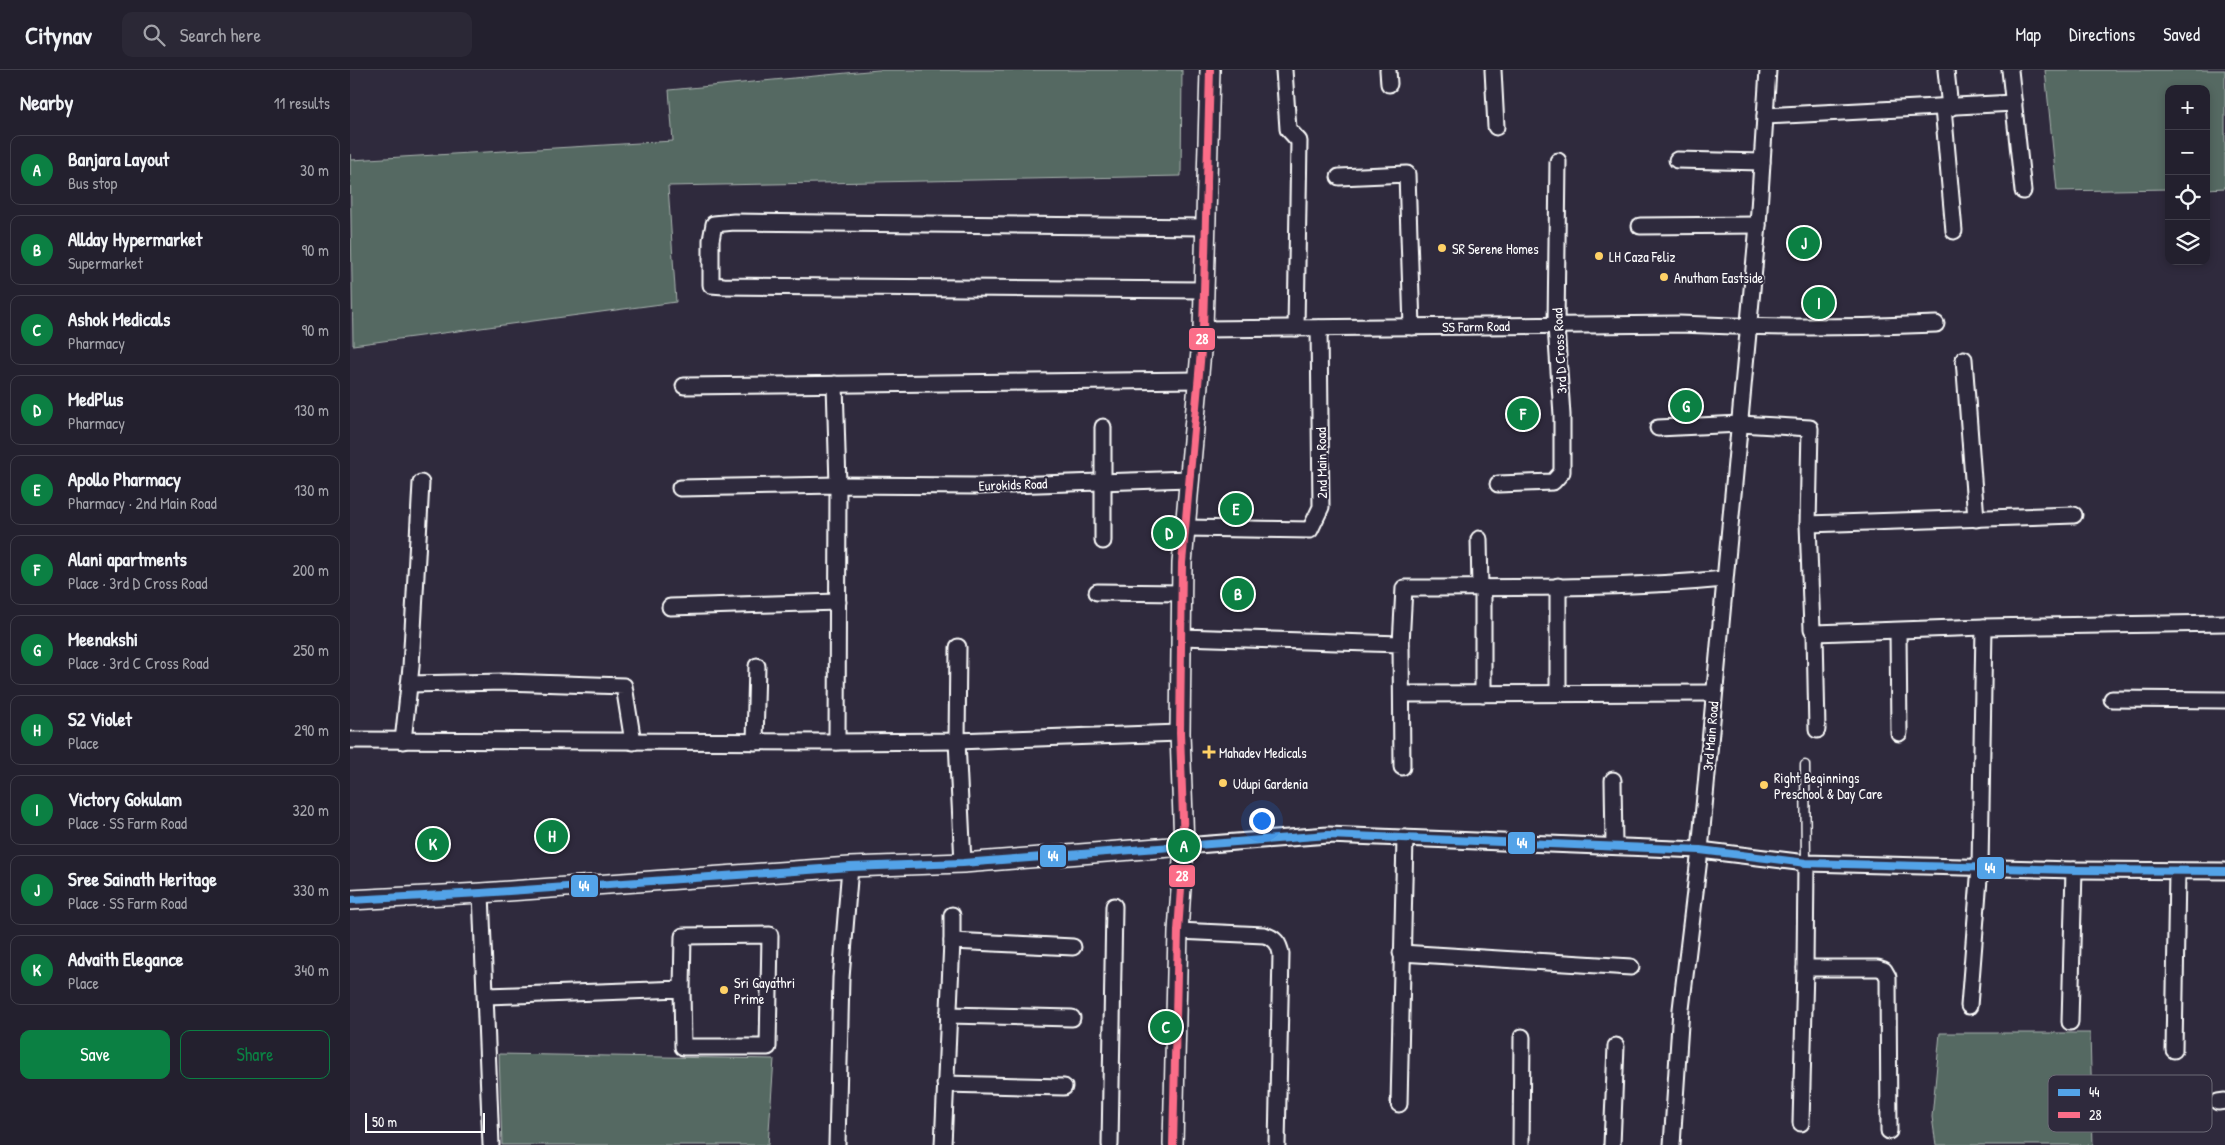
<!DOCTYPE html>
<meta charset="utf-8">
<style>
body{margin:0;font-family:"Patrick Hand",sans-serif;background:#2b2836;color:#f1f3f6}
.controls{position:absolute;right:15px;top:15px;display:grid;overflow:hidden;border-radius:10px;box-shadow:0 2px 8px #0003}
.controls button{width:45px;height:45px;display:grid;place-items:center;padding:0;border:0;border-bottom:1px solid #403e4a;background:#23202e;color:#f1f3f6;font:25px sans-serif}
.scale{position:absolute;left:15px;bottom:12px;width:120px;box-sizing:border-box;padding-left:5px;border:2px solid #fff;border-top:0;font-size:14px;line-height:18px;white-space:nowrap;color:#fff;-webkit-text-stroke:4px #2f2a3d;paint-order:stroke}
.you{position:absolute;left:911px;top:750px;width:18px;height:18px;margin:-12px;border:4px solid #fff;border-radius:50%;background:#1a73e8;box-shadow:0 0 0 8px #1a73e833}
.badge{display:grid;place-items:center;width:32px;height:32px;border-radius:50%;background:#0b8043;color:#fff;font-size:16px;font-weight:700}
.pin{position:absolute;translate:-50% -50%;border:2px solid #fff;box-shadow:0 1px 5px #0006}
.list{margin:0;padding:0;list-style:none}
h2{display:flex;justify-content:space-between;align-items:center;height:65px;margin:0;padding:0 20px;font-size:21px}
h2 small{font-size:16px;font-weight:400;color:#a3a3aa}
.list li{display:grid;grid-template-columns:32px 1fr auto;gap:15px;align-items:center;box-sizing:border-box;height:70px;margin:0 10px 10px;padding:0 10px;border:1px solid #403e4a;border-radius:10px}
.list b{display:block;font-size:19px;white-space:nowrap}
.list p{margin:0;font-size:16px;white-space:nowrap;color:#a3a3aa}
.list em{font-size:16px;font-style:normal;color:#a3a3aa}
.actions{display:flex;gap:10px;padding:15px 20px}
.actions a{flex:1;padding:11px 0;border:1px solid #0b8043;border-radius:10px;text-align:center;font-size:18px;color:#0b8043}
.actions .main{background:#0b8043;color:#fff}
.icon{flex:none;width:28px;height:28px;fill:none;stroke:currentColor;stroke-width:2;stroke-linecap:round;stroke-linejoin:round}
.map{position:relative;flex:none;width:1875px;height:1075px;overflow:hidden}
header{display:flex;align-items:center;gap:30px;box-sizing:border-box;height:70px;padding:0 25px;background:#23202e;border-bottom:1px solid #403e4a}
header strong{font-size:24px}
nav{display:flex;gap:28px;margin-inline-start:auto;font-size:18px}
.search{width:350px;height:45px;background:#2b2836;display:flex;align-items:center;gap:12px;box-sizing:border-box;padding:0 18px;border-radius:10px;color:#a3a3aa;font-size:19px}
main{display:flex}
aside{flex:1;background:#23202e}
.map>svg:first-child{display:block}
.green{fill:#556962;stroke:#aab4b0}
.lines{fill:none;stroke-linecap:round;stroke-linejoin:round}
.service-casing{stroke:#fff;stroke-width:11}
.minor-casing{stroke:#fff;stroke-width:19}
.tertiary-casing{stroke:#fff;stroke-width:22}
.service{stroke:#2f2a3d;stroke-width:8}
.minor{stroke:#2f2a3d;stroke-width:15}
.tertiary{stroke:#2f2a3d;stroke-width:19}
.bus-1-casing{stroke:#2f2a3d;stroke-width:11}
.bus-2-casing{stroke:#2f2a3d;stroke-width:11}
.bus-1{stroke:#53a3e8;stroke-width:8}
.bus-2{stroke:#fb6d88;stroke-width:8}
.poi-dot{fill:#ffd166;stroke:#2f2a3d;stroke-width:2}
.labels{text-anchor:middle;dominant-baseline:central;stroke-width:4;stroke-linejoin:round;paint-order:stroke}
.poi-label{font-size:14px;fill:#fff;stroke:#2f2a3d;text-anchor:start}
.street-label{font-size:14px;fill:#fff;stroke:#2f2a3d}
.key{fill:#2f2a3d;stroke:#6d6a77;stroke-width:1}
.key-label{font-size:14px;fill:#fff}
.line-badge{stroke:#2f2a3d;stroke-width:2}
.badge-label{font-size:14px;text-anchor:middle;font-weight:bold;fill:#fff}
</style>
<header>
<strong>Citynav</strong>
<div class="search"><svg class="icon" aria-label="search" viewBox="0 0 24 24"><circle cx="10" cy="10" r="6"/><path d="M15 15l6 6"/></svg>Search here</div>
<nav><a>Map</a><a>Directions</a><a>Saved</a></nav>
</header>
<main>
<aside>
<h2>Nearby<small>11 results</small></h2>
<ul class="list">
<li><span class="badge">A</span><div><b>Banjara Layout</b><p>Bus stop</p></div><em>30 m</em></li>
<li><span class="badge">B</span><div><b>Allday Hypermarket</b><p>Supermarket</p></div><em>90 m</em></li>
<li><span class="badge">C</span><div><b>Ashok Medicals</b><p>Pharmacy</p></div><em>90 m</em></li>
<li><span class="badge">D</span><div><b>MedPlus</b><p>Pharmacy</p></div><em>130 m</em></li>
<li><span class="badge">E</span><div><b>Apollo Pharmacy</b><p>Pharmacy · 2nd Main Road</p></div><em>130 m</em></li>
<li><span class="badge">F</span><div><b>Alani apartments</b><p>Place · 3rd D Cross Road</p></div><em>200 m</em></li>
<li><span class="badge">G</span><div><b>Meenakshi</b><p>Place · 3rd C Cross Road</p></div><em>250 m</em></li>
<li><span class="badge">H</span><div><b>S2 Violet</b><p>Place</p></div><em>290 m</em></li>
<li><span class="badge">I</span><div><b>Victory Gokulam</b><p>Place · SS Farm Road</p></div><em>320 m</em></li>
<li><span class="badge">J</span><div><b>Sree Sainath Heritage</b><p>Place · SS Farm Road</p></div><em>330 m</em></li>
<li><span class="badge">K</span><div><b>Advaith Elegance</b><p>Place</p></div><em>340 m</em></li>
</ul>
<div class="actions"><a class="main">Save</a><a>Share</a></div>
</aside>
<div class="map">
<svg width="1875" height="1075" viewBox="0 0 1875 1075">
<rect width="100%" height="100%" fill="#2f2a3d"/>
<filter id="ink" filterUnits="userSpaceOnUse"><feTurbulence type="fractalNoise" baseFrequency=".02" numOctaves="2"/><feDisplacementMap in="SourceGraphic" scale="10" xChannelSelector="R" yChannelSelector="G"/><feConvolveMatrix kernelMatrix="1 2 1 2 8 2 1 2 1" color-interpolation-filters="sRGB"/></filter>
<g filter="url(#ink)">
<g class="green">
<path d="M528 0H832L831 106 318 116 326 232 3 275 0 84 1 90 323 71 319 20Z"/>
<path d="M1695 0H1875V118L1856 119V19H1819V119L1707 121Z"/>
<path d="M1590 963H1740L1743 1075H1586L1582 1047Z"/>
<path d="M149 984 424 989 418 1075H152Z"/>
</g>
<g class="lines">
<g class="service-casing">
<path id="service" d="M1455 695 1456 793"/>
</g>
<g class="minor-casing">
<g id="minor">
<path d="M934 0 938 59 949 71 946 258"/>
<path d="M1038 0 1039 14"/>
<path d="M1143 0 1146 57"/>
<path d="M1596 0 1600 38"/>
<path d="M1660 0 1673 121"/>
<path d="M1593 38 1604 161"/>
<path d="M1415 46 1664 33"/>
<path d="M1327 90 1412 92"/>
<path d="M989 107 1057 104 1062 257"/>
<path d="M1290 156 1408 155"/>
<path d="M853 220 374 216 361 215V170L364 154 384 152 856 157"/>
<path d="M853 259 1329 254C1415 258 1500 258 1586 254"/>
<path d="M1614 289 1626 449"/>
<path d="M485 314 488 415 487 672"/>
<path d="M334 316 848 310"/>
<path d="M753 357V471"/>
<path d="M1308 358 1390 354 1460 358 1458 454 1462 559 1465 563 1634 557 1875 553"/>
<path d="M1148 414 1203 412 1212 402V345L1206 256 1208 91"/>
<path d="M330 418 488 415 628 416 839 409"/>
<path d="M1458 454 1724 445"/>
<path d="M836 458 960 460 971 437 969 258"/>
<path d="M1129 469 1130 518"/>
<path d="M1208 516V623"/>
<path d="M747 522 832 523"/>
<path d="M320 537 488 532"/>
<path d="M1548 561 1549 663"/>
<path d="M1465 563 1467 660"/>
<path d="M830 567 1051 574 1052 697"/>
<path d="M1051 574 1054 518C1159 517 1270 519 1374 509"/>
<path d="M608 577 607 671 613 793"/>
<path d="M59 614 154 612 274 616 283 672"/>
<path d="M1052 624 1364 623"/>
<path d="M1133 624V518"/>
<path d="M1762 629 1875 630"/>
<path d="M0 670 487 672 607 671 830 663"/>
<path d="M53 671 61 597 71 413"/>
<path d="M405 672 407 596"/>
<path d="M1263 710 1264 775"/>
<path d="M834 776 978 765 1350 780 1456 793 1724 800 1875 801"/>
<path d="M1456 793 1455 898H1528L1534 900 1538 907 1539 1061"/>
<path d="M131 823 141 1075"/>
<path d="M828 861 914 865C925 868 929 873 931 884L927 1075"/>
<path d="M602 871V845"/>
<path d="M1051 883 1281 897"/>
<path d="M136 926 332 919 333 866 420 865 418 977H333L332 919"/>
<path d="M1619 936 1630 796 1634 557"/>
<path d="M598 945 722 948"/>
<path d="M1720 952 1724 800"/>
<path d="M1824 980 1827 802"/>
<path d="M595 1014 714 1017"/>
<path d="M1868 1032 1875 1031"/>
<path d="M1049 1034 1055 768"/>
<path d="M1451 1053 1455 898"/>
<path d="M487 1075 491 908 500 797"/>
<path d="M593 1075 602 871 723 877"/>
<path d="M760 1075 764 836"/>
<path d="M1171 1075 1172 967"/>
<path d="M1262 1075 1266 976"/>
<path d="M1322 1075 1331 939 1350 780 1408 155 1418 0"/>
</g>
</g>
<g class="tertiary-casing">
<g id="tertiary">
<path d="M0 830 131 823 500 797 613 793 834 776"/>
<path d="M823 1075 828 861 834 776 830 663 832 493 853 259 860 0"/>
</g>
</g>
<use href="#service" class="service"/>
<use href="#minor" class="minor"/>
<use href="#tertiary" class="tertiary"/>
<g class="bus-1-casing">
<path id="bus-1" d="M0 830 131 823 500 797 613 793 978 765 1350 780 1456 793 1724 800 1875 801"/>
</g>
<g class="bus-2-casing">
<path id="bus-2" d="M823 1075 828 861 834 776 830 663 832 493 853 259 860 0"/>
</g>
<use href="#bus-1" class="bus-1"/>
<use href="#bus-2" class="bus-2"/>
</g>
</g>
<g class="poi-dot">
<circle cx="1092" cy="178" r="5"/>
<circle cx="1249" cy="186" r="5"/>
<circle cx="1314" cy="207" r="5"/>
<path d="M856.5 674.5h5v5h5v5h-5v5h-5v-5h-5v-5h5z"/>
<circle cx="873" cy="713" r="5"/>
<circle cx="1414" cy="715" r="5"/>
<circle cx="374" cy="920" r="5"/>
</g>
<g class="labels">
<g class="poi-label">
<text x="1102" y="178">SR Serene Homes</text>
<text x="1259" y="186">LH Caza Feliz</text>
<text x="1324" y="207">Anutham Eastside</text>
<text x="869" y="682">Mahadev Medicals</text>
<text x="1424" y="707">Right Beginnings<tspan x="1424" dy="16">Preschool &amp; Day Care</tspan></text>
<text x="883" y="713">Udupi Gardenia</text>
<text x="384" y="912">Sri Gayathri<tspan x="384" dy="16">Prime</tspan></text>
</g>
<g class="street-label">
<text transform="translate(1126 256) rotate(-1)">SS Farm Road</text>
<text transform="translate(1209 281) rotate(-93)">3rd D Cross Road</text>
<text transform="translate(971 393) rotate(-91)">2nd Main Road</text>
<text transform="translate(663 414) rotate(-2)">Eurokids Road</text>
<text transform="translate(1360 666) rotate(-85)">3rd Main Road</text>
</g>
</g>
<rect x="1698" y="1005" width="164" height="57" rx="8" class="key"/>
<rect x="1708" y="1019" width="22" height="7" fill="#53a3e8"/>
<rect x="1708" y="1042" width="22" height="6" fill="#fb6d88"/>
<g class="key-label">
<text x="1739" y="1027">44</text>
<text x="1739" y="1050">28</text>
</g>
<g class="line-badge">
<rect x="838" y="257" width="28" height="24" rx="5" fill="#fb6d88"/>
<rect x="1157" y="761" width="29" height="24" rx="5" fill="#53a3e8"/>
<rect x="689" y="774" width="28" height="24" rx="5" fill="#53a3e8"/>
<rect x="1626" y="786" width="29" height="24" rx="5" fill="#53a3e8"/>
<rect x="818" y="794" width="28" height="24" rx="5" fill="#fb6d88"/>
<rect x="220" y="804" width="29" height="24" rx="5" fill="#53a3e8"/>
</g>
<g class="badge-label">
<text x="852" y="274">28</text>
<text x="1172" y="778">44</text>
<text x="703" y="791">44</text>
<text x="1640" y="803">44</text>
<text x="832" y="811">28</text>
<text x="234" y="821">44</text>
</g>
</svg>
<div class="controls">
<button>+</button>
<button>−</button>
<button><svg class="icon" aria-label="locate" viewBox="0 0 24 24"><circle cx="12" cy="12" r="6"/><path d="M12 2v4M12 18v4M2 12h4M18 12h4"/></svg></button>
<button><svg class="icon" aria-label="layers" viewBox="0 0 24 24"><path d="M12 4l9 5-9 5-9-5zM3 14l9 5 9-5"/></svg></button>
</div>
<div class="scale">50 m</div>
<div class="you"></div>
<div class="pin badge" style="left:834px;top:776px">A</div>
<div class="pin badge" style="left:888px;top:524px">B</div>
<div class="pin badge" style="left:816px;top:957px">C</div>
<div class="pin badge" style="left:819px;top:463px">D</div>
<div class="pin badge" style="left:886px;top:439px">E</div>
<div class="pin badge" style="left:1173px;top:344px">F</div>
<div class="pin badge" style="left:1336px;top:336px">G</div>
<div class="pin badge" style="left:202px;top:766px">H</div>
<div class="pin badge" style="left:1469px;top:233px">I</div>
<div class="pin badge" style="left:1454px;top:173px">J</div>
<div class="pin badge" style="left:83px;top:774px">K</div>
</div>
</main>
